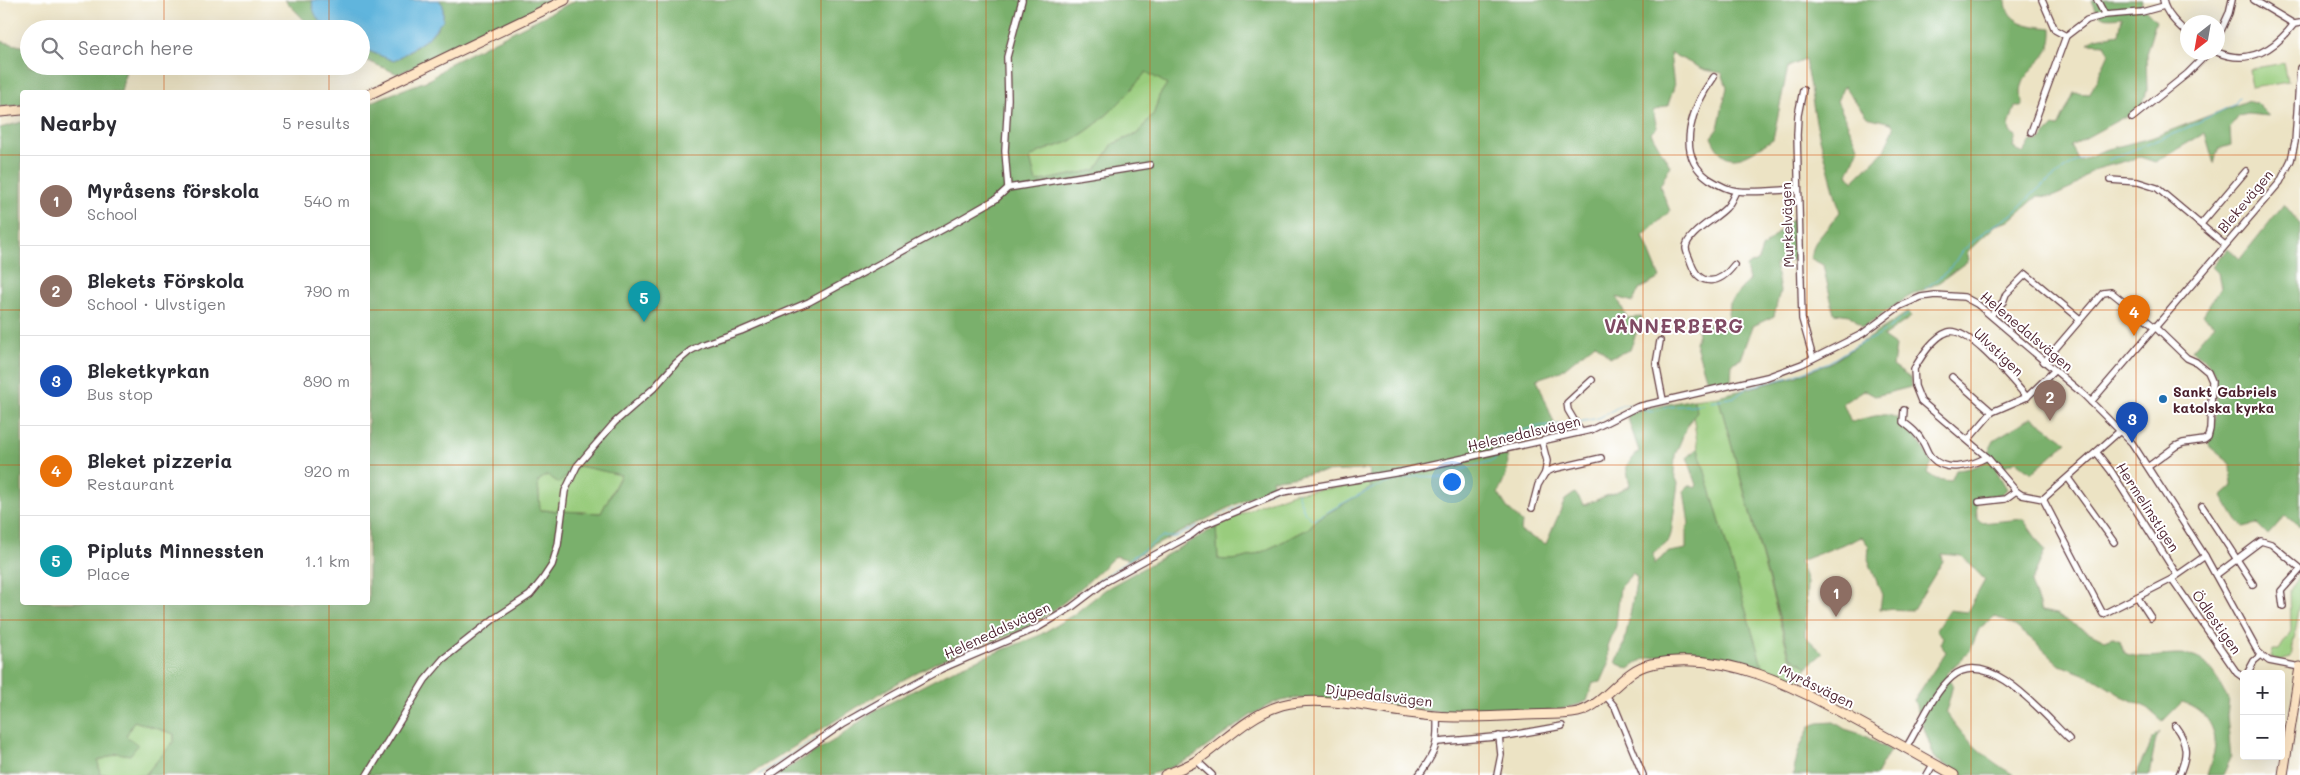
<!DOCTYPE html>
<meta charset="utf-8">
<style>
body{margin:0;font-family:Mali,sans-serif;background:#f7f7f7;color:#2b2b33}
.controls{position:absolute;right:15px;bottom:15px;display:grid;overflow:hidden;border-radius:5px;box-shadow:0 5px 20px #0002}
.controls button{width:45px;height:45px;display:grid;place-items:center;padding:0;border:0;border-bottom:1px solid #e1e1e2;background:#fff;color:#2b2b33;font:25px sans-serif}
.compass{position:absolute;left:2180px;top:15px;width:45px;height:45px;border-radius:50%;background:#fff;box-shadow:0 5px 20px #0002;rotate:211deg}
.you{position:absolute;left:1451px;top:481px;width:18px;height:18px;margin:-12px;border:4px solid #fff;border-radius:50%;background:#1a73e8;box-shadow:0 0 0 8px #1a73e833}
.badge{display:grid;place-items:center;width:32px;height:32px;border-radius:50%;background:#1f6fb2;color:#fff;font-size:16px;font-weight:700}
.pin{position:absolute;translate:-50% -41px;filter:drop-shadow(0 1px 2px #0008)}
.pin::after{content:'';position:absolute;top:26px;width:18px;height:15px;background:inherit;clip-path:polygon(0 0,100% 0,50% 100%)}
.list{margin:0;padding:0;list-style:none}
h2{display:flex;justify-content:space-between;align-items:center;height:65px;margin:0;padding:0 20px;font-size:21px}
h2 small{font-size:16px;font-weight:400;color:#7c7c81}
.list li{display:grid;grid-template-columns:32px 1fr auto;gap:15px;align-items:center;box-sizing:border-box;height:90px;padding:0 20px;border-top:1px solid #e1e1e2}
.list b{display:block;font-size:19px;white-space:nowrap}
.list p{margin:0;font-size:16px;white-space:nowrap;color:#7c7c81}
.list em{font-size:16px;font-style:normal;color:#7c7c81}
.icon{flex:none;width:28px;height:28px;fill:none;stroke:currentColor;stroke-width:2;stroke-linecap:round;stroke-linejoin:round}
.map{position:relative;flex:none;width:2300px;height:775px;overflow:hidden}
.search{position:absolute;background:#fff;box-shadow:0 5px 20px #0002;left:20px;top:20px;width:350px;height:55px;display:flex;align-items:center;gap:12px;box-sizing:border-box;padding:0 18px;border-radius:28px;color:#7c7c81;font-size:19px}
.panel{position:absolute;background:#fff;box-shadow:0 5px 20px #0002;left:20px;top:90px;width:350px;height:515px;border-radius:5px}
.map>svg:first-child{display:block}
.green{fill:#99cc7d;stroke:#727654}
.forest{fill:#7ab06c;stroke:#62684c;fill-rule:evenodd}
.water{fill:#61b5dd;stroke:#566a84}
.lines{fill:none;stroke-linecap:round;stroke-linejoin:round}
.stream{stroke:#61b5dd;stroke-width:1}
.street-casing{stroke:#623c42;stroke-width:8}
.secondary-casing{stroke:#623c42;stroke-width:11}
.street{stroke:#fff;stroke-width:5.5}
.secondary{stroke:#fee5c5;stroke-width:9}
.grid{fill:none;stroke:#d8530f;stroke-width:1;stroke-opacity:0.55}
.poi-dot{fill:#1f6fb2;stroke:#fff;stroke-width:2}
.labels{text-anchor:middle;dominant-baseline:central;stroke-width:4;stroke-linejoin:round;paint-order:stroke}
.street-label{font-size:14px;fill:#4a1f2b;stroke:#fff}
.poi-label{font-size:14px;font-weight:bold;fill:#4a1f2b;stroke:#fff;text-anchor:start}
.district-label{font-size:19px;font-weight:bold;letter-spacing:1px;fill:#804b64;stroke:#fff}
</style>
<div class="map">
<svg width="2300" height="775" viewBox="0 0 2300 775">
<rect width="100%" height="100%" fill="#fff"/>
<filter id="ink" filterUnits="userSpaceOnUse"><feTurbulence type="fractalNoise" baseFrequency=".02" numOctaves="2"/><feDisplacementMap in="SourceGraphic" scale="10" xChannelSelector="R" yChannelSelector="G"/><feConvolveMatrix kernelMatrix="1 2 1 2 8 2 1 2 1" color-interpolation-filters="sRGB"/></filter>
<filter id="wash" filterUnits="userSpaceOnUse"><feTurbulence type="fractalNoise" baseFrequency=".0096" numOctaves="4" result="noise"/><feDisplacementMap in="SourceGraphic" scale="20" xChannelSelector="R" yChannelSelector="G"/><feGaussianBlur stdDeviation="1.12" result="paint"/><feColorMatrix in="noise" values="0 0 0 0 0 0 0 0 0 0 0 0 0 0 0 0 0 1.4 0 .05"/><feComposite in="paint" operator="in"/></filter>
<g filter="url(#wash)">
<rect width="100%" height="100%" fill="#ece3c4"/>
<g class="green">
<path d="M2284 63 2288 82 2252 88 2249 69Z"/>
<path d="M1146 71 1167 84 1159 96 1154 113 1137 134 1113 144 1096 170 1036 182 1030 158C1044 147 1062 147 1076 138 1104 121 1126 97 1146 71Z"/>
<path d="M1718 396 1789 656 1807 667 1798 681 1763 669 1698 448 1693 415 1697 411 1693 399Z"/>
<path d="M579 466 621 474 601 513 540 510 538 481 547 475Z"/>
<path d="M1371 483V488L1316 520 1309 528C1281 541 1249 565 1218 559L1216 527 1259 505 1293 493Z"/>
<path d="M2300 574V604L2291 657 2280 660 2271 658 2273 650H2279L2291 631 2290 589Z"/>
<path d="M134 721 174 734V741L145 775H100L98 761 117 753Z"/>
</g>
<g class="forest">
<path d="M285 0H312C313 13 319 21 330 29H313Z"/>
<path d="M439 0H554L428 61 398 74 361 58V48L394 61C411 50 458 25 439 0Z"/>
<path d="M576 0H2006C2006 25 2033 26 2052 28 2054 62 2030 60 2022 86 2020 92 2022 100 2023 106H2015L2009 126 2010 132 2016 136 2013 148 2024 153 2031 141H2039L2054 126 2058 127 2074 93 2090 94 2109 53 2105 44 2088 43 2095 38 2119 34 2122 17C2102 19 2099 19 2092 0H2142L2141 6 2156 21 2146 54 2147 90 2142 107 2071 146 2079 161 2104 150 2151 138 2247 101 2257 104 2269 116 2248 114 2239 116 2230 128 2231 145 2218 149 2214 164 2205 133 2155 162 2140 157 2093 170 2072 188 2052 197 2038 196 2009 221 1996 225 1967 252 1969 260 1938 283 1908 297 1863 327 1850 315 1834 313 1823 265 1810 258 1815 243 1840 212 1817 127 1805 60 1788 67 1773 139C1749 154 1726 174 1711 137L1718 128 1727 87 1722 73 1705 70 1670 53 1674 87 1668 105 1653 111 1657 127 1651 133 1670 166 1660 186 1670 211 1643 236 1660 278 1639 289 1633 302 1617 297 1627 318 1642 317 1630 350 1610 357 1595 343 1561 371 1537 379 1557 431 1502 443C1512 463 1508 473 1498 493L1508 509 1522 522 1521 532 1546 544 1565 500 1575 493 1584 505 1630 486 1626 466 1639 451 1626 413 1693 399 1697 411 1688 424 1675 455 1674 474 1678 483 1671 534 1669 540 1653 554 1654 564 1669 552 1686 549V530L1689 524 1684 491 1689 485 1695 488 1697 485 1687 457 1698 448 1763 669C1727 661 1683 648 1646 659 1640 660 1634 665 1629 669L1616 663 1624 645 1637 578 1633 573 1620 587 1616 626 1608 646 1609 664 1601 682 1593 683 1587 701C1565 711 1545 711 1520 712 1445 717 1370 706 1295 698L1273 703 1250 716 1191 758 1165 770 1147 775H776L838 738 874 711 959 667 1038 636 1073 615 1106 589 1216 527 1218 559C1249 565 1281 541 1309 528L1316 520 1371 488 1369 469C1354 471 1339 471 1324 472 1307 473 1290 479 1272 479V486L1146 550 1130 560 1115 556C1084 586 1053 616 1013 634 1001 639 989 641 977 645 958 652 939 661 921 670 862 702 806 740 749 775H145L174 741V734L134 721 126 736 138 745 130 755 117 753 98 761 100 774H111L110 775H0V128L22 122V602H368V103L431 79 449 64ZM1146 72 1167 84 1159 96 1154 113 1137 134 1113 144 1096 170 1036 182 1030 158C1044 147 1062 147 1076 138 1104 121 1126 97 1146 72ZM1844 86 1867 117 1891 123 1894 127 1884 151 1853 181 1848 174 1859 148 1837 101ZM579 466 621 475 601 513 540 510 538 481 547 475 559 483Z"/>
<path d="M0 41 29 48V66H127L121 92H22V105L0 107Z"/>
<path d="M2284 204 2300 224V526L2285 516 2268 535 2257 524 2243 527 2237 521 2222 496 2232 487 2231 464 2210 447 2208 441C2217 432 2219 381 2212 369 2209 361 2199 356 2192 350L2214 324 2203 315 2221 287 2218 273 2212 267 2228 248 2240 259Z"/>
<path d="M1794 217 1796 259 1775 265 1780 291 1774 316 1753 326 1741 359 1732 363 1731 381 1708 384 1695 342 1698 334 1696 324 1703 321 1714 327 1727 326 1729 303 1749 280 1746 267 1758 260 1762 248Z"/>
<path d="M1908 312 1911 317 1883 337 1896 346 1893 366 1910 378 1911 387 1875 396 1864 390 1843 403 1851 422C1861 419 1872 416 1882 415 1905 412 1923 447 1932 464L1927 473 1936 479 1951 481 1956 470C1968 469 1981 467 1990 457L1987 454 1995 439 2032 417 2067 442 2031 473 2016 461 1996 470 2007 489 2002 494 1979 497 1976 499 1977 519 1981 523 2023 519 2045 551 2031 582 2041 611 2057 614 2070 623 2105 640 2113 637 2120 641 2124 653C2150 664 2187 645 2206 664 2216 674 2222 689 2229 700L2227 715 2231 758 2223 775H2207C2210 765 2215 753 2215 743 2215 723 2200 707 2182 702L2163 721 2148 708 2122 696 2091 677 2060 665 2035 642 2015 626 1994 616 1979 629 1970 651 1946 674 1953 685 1946 712C1963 738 1986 759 2014 775H1963L1935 759 1914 700 1946 652 1940 644 1943 637 1936 630 1949 610 1967 612 1985 580 1962 556 1942 554 1943 561 1913 610 1880 609 1882 595 1868 559 1869 546 1862 537 1800 561 1807 582 1805 636 1823 653 1807 667 1790 656 1718 396 1794 377 1830 363Z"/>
<path d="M1834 722 1845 729 1861 734 1890 750 1876 775H1793L1798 752 1810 726 1818 723Z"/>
<path d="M2160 732 2156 739 2149 775H2132L2137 773 2154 737Z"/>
</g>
<path class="water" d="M312 0H439L443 5V20L428 38 394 61 361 48V29C337 29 314 31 312 0Z"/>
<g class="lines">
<g class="stream">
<path d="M2108 160 2178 132 2235 104 2239 97"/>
<path d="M1925 289 1951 268 1961 252 1987 230 2011 215 2038 189 2063 170 2086 155"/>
<path d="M1711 401 1735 397 1748 387 1790 377 1829 362 1856 345 1878 336 1908 314"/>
<path d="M1641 409 1651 412 1668 407 1704 404"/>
<path d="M1579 422 1599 418 1622 405H1630"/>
<path d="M1493 444 1494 437 1541 426 1572 423"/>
<path d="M1297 493 1305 513 1313 520C1355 497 1396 469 1445 478L1454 472 1494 460 1496 457"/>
<path d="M1217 517 1282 485H1294V487"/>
<path d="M1057 613 1088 588 1162 537H1176L1198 526"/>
<path d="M858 712 940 665 992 644"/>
<path d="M758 775 823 734"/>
</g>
</g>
</g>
<g filter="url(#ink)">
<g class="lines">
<g class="street-casing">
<g id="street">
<path d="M2042 0 2055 30 2066 36"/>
<path d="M2097 0 2105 15"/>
<path d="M2163 0C2165 13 2178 25 2188 34"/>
<path d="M2254 0 2294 24"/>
<path d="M2218 37 2229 13 2232 0"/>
<path d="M2217 52C2249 66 2275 49 2294 24L2300 23"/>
<path d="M1714 77C1693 105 1673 154 1709 179 1717 184 1727 190 1737 191 1757 193 1778 190 1798 189"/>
<path d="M1803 90 1798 115 1797 135 1802 319 1813 358"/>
<path d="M2132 118 2187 74 2209 52"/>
<path d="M2031 132 2066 36 2087 20 2105 15 2142 12 2164 6"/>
<path d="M2110 180 2138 182 2157 188 2225 245"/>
<path d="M1008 188 1005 151 1008 99 1007 57 1022 0"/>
<path d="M2201 224 2246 171"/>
<path d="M1734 265C1720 284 1700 288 1691 263 1690 259 1686 252 1686 248 1686 234 1717 218 1726 208 1731 203 1733 197 1736 191"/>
<path d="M1991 315 2003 302 2006 294 2026 274 2080 319"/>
<path d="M1660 341 1656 364 1663 400"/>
<path d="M2044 362 2103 293 2111 292 2156 328 2187 358 2196 362 2208 372 2212 381 2210 429 2208 437 2204 440 2183 443 2176 446 2149 466"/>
<path d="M2054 371 2027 397C2014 383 1968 325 1948 332 1933 337 1921 357 1914 369L1915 386 1921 401 1987 457 2016 491 2022 495 2043 499 2103 614 2172 579 2205 556"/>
<path d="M1952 377 1992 412"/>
<path d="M2091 402 2280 182 2291 160 2295 142 2300 68"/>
<path d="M1904 410 1903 422C1911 428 1918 433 1922 441 1926 446 1927 454 1932 458 1946 473 1971 466 1987 457"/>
<path d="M1581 432 1568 410 1567 403 1592 380"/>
<path d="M1968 440 1992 412 2027 397"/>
<path d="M2097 453 2111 471 2177 575"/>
<path d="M1545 473 1553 469 1601 458"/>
<path d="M2068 478 2114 542"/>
<path d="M2043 499 2121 430"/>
<path d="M1979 502 2005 499 2016 491"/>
<path d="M2202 506 2253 584"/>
<path d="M1532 508 1538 485 1545 473 1547 461 1542 442"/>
<path d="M2216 575 2261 541 2271 544 2300 568"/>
<path d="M2172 579 2237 673 2244 678"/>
<path d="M2138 598 2151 618"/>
<path d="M2283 606 2281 591 2300 570"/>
<path d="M2247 674 2254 661 2260 656"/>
<path d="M1605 695 1615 707 1643 775"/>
<path d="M2175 726C2188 743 2188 755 2179 775"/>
<path d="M1438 742 1506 736 1562 726"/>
<path d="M1906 748C1919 727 1933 693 1952 677 1988 645 2045 716 2069 739"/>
<path d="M1196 760 1212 775"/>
<path d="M367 775 425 680 443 659 495 618 530 595 542 580 552 565 558 545 565 491 577 466 615 422 654 388 676 363 690 351 703 344 741 331 809 302 947 227 996 199 1008 188 1150 165"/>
<path d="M769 775 844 723 881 702 941 669 1039 627 1072 607 1105 582 1191 535 1204 525 1283 492 1401 472 1591 430 1637 407 1767 377 1802 364 1862 334 1900 306 1921 297 1935 295 1964 297 1977 304 2084 395 2132 443 2205 556 2258 652 2269 661 2300 667"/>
<path d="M1419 775C1436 752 1438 745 1437 717"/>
<path d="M1497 775 1501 755 1499 736"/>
<path d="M1927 775 1934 763"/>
</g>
</g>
<g class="secondary-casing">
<g id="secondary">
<path d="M368 95 565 0"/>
<path d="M0 112 22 110"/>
<path d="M1165 775C1175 771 1186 767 1196 761 1224 742 1248 715 1282 705 1325 693 1389 713 1435 716 1465 719 1495 716 1525 715 1540 714 1556 715 1572 713 1604 710 1620 670 1651 664 1725 649 1795 687 1857 721 1890 739 1922 757 1954 775"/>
<path d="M2283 775 2300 667"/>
</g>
</g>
<use href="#street" class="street"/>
<use href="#secondary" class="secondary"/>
</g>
</g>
<path class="grid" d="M164 0V29M329 0V29M493 0V775M657 0V775M821 0V775M986 0V775M1150 0V775M1314 0V775M1479 0V775M1643 0V775M1807 0V775M1971 0V775M2136 0V775M164 66V92M329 66V92M0 155H22M368 155H2300M0 310H22M368 310H2300M0 465H22M368 465H2300M164 602V775M329 602V775M0 620H2300"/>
<circle class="poi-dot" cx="2163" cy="399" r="5"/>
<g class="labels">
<g class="street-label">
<text transform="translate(2245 201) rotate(-50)">Blekevägen</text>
<text transform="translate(1787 225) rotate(-92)">Murkelvägen</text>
<text transform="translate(2027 331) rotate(40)">Helenedalsvägen</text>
<text transform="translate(1999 352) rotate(44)">Ulvstigen</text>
<text transform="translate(1524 433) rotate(-13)">Helenedalsvägen</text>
<text transform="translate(2148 507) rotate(57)">Hermelinstigen</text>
<text transform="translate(2217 622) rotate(55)">Ödlestigen</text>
<text transform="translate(997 630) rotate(-25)">Helenedalsvägen</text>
<text transform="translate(1817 686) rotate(26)">Myråsvägen</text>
<text transform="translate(1379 695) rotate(7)">Djupedalsvägen</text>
</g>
<g class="poi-label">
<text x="2173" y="391">Sankt Gabriels<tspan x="2173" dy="16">katolska kyrka</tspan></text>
</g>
<g class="district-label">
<text x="1674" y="325">VÄNNERBERG</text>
</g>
</g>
</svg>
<div class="controls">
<button>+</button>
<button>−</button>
</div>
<svg class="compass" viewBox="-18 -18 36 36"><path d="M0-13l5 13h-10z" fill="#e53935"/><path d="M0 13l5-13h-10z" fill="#7c7c81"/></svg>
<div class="you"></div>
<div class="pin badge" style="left:1836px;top:617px;background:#8d6e63">1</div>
<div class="pin badge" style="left:2050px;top:421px;background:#8d6e63">2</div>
<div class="pin badge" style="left:2132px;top:443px;background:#1a4fb4">3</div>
<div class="pin badge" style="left:2134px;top:336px;background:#e8710a">4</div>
<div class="pin badge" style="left:644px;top:322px;background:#0f9aa8">5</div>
<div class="search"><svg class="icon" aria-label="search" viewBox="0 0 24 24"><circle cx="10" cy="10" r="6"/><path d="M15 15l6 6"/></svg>Search here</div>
<section class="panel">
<h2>Nearby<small>5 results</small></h2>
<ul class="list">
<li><span class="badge" style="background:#8d6e63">1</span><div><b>Myråsens förskola</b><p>School</p></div><em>540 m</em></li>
<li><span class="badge" style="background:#8d6e63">2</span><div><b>Blekets Förskola</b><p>School · Ulvstigen</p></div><em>790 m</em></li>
<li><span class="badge" style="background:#1a4fb4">3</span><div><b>Bleketkyrkan</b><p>Bus stop</p></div><em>890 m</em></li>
<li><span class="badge" style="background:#e8710a">4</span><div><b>Bleket pizzeria</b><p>Restaurant</p></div><em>920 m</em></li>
<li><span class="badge" style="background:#0f9aa8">5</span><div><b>Pipluts Minnessten</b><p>Place</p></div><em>1.1 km</em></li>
</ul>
</section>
</div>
